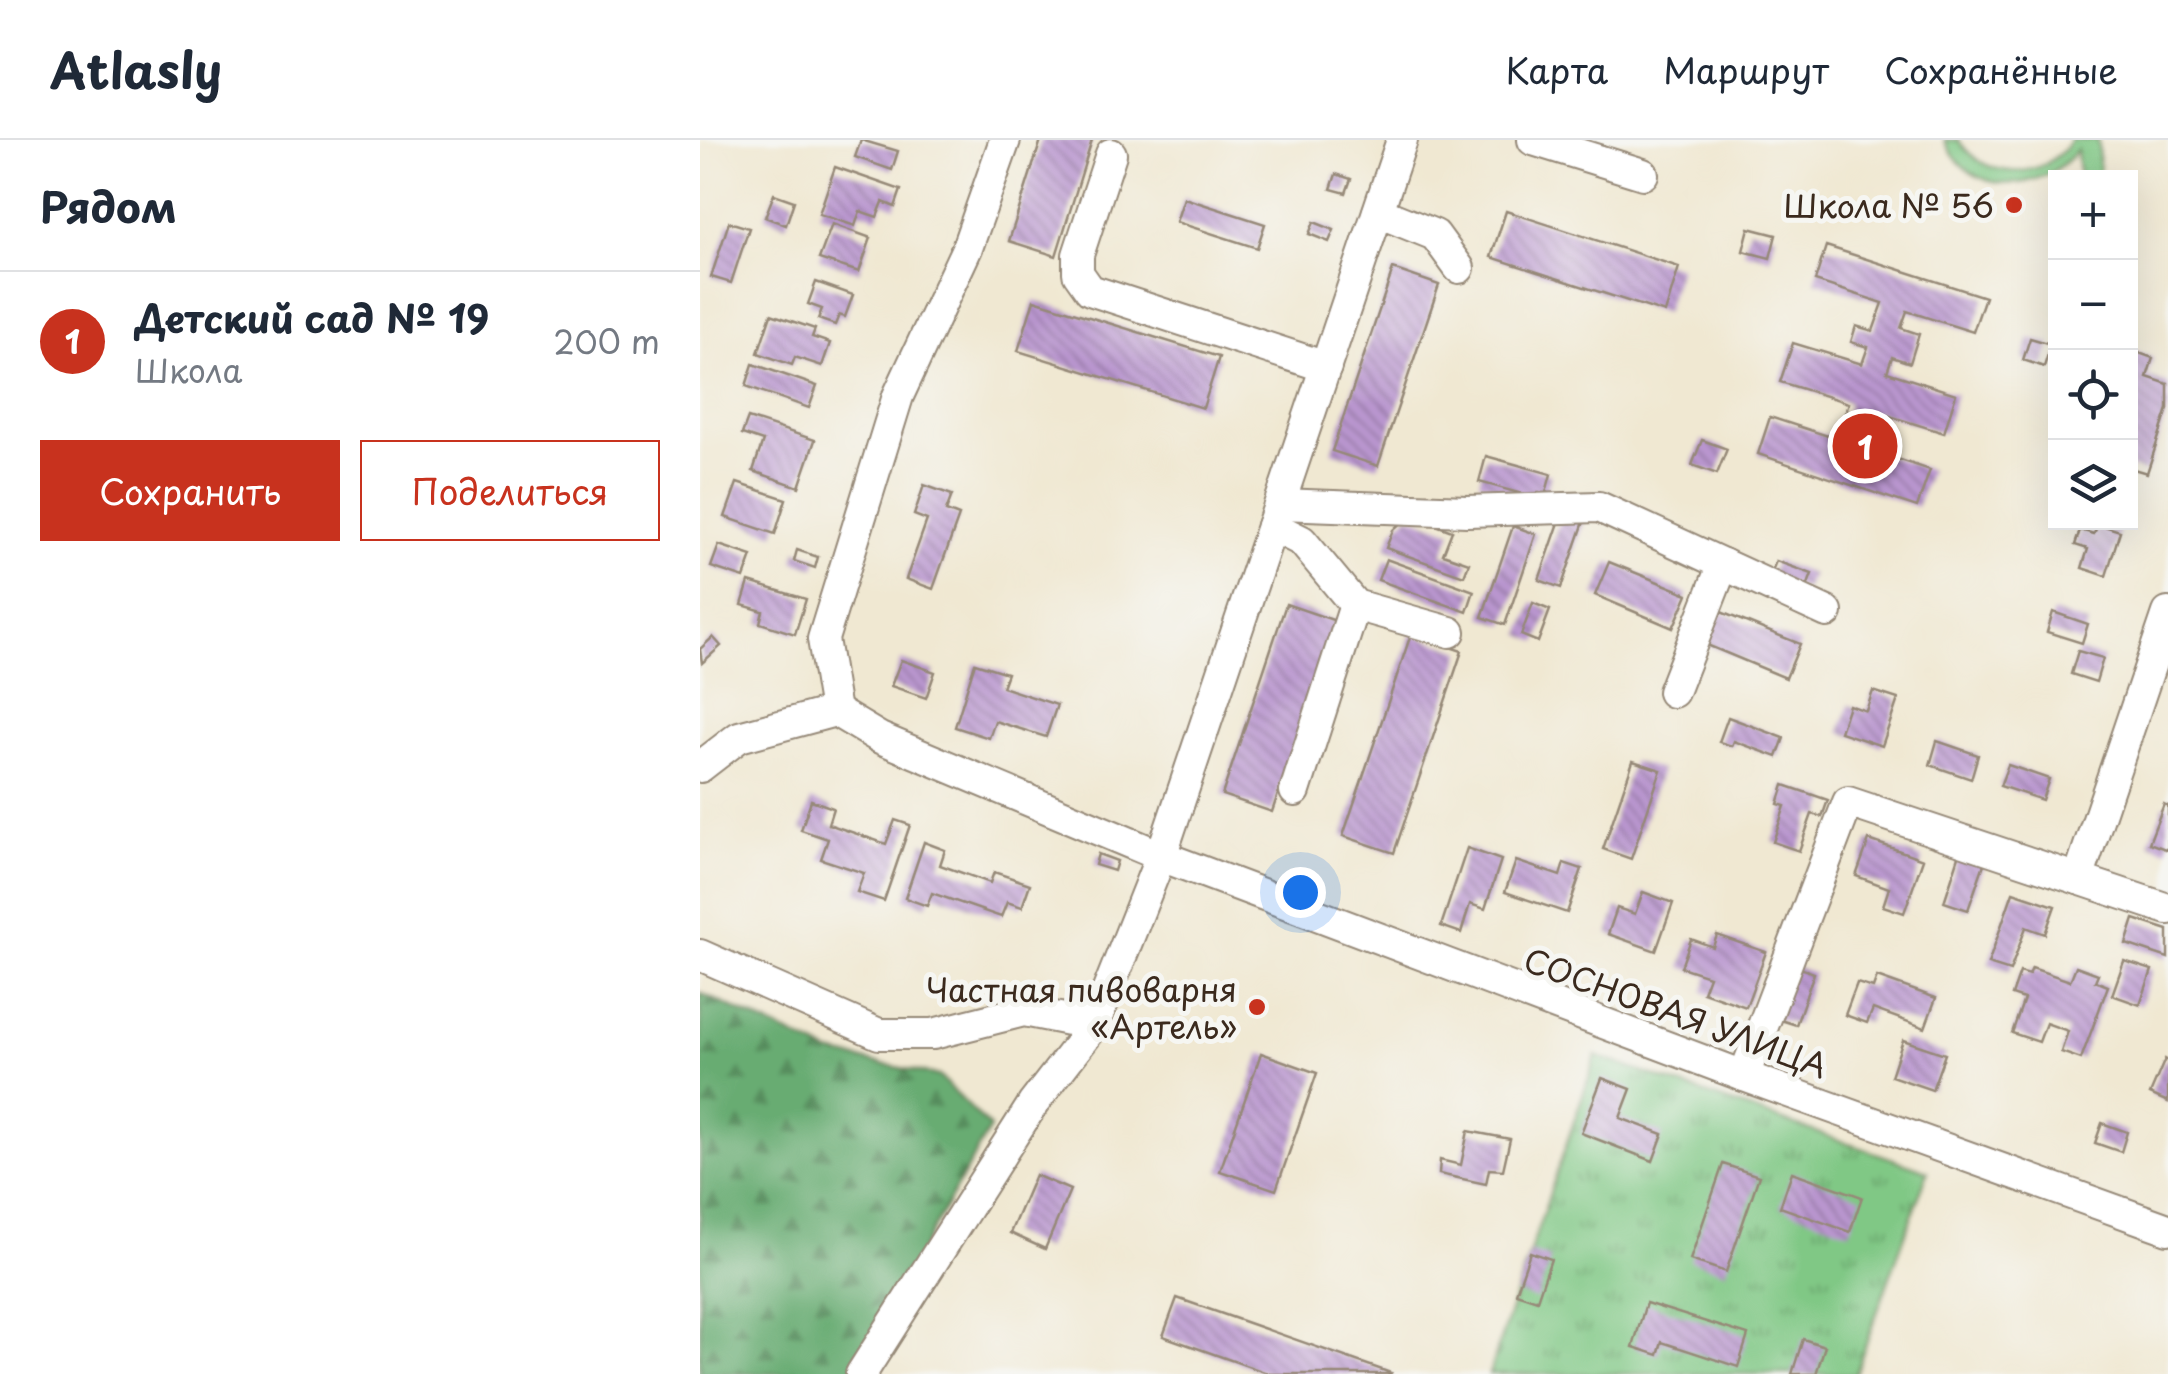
<!DOCTYPE html>
<html lang="ru">
<meta charset="utf-8">
<style>
body{margin:0;font-family:"Playpen Sans",sans-serif;background:#f2f2f3;color:#1f2937}
.controls{position:absolute;right:30px;top:30px;display:grid;overflow:hidden;border-radius:0px;box-shadow:0 10px 40px #0002}
.controls button{width:90px;height:90px;display:grid;place-items:center;padding:0;border:0;border-bottom:2px solid #e0e1e3;background:#fff;color:#1f2937;font:50px sans-serif}
.you{position:absolute;left:600px;top:752px;width:35px;height:35px;margin:-25px;border:8px solid #fff;border-radius:50%;background:#1a73e8;box-shadow:0 0 0 15px #1a73e833}
.badge{display:grid;place-items:center;width:65px;height:65px;border-radius:50%;background:#c8321e;color:#fff;font-size:32px;font-weight:700}
.pin{position:absolute;translate:-50% -50%;border:5px solid #fff;box-shadow:0 2px 10px #0006}
.list{margin:0;padding:0;list-style:none}
h2{display:flex;justify-content:space-between;align-items:center;height:130px;margin:0;padding:0 40px;font-size:42px}
h2 small{font-size:32px;font-weight:400;color:#747a83}
.list li{display:grid;grid-template-columns:65px 1fr auto;gap:30px;align-items:center;box-sizing:border-box;height:140px;padding:0 40px;border-top:2px solid #e0e1e3}
.list b{display:block;font-size:38px;white-space:nowrap}
.list p{margin:0;font-size:32px;white-space:nowrap;color:#747a83}
.list em{font-size:32px;font-style:normal;color:#747a83}
.actions{display:flex;gap:20px;padding:30px 40px}
.actions a{flex:1;padding:22px 0;border:2px solid #c8321e;border-radius:0px;text-align:center;font-size:35px;color:#c8321e}
.actions .main{background:#c8321e;color:#fff}
.icon{flex:none;width:55px;height:55px;fill:none;stroke:currentColor;stroke-width:2;stroke-linecap:round;stroke-linejoin:round}
.map{position:relative;flex:none;width:1468px;height:1234px;overflow:hidden}
header{display:flex;align-items:center;gap:60px;box-sizing:border-box;height:140px;padding:0 50px;background:#fff;border-bottom:2px solid #e0e1e3}
header strong{font-size:48px}
nav{display:flex;gap:55px;margin-inline-start:auto;font-size:35px}
main{display:flex}
aside{flex:1;background:#fff}
.map>svg:first-child{display:block}
.grass{fill:url(#grass-tufts);stroke:#5e7952;stroke-width:2.5}
.forest{fill:url(#forest-firs);stroke:#526b48;stroke-width:2.5}
.pitch{fill:#80c885;stroke:#5e7952;stroke-width:2.5}
.building{fill:url(#building-back-hatch)}
.lines{fill:none;stroke-linecap:round;stroke-linejoin:round}
.minor-casing{stroke:#968978;stroke-width:34}
.minor{stroke:#fff;stroke-width:30}
.poi-dot{fill:#c8321e;stroke:#f6f6f2;stroke-width:4}
.labels{text-anchor:middle;dominant-baseline:central;stroke-width:10;stroke-linejoin:round;paint-order:stroke}
.poi-label{font-size:32px;fill:#3b2a1e;stroke:#f6f6f2;text-anchor:end}
.street-label{font-size:32px;fill:#3b2a1e;stroke:#f6f6f2}
</style>
<header>
<strong>Atlasly</strong>
<nav><a>Карта</a><a>Маршрут</a><a>Сохранённые</a></nav>
</header>
<main>
<aside>
<h2>Рядом<small></small></h2>
<ul class="list">
<li><span class="badge">1</span><div><b>Детский сад № 19</b><p>Школа</p></div><em>200 m</em></li>
</ul>
<div class="actions"><a class="main">Сохранить</a><a>Поделиться</a></div>
</aside>
<div class="map">
<svg width="1468" height="1234" viewBox="0 0 1468 1234">
<defs>
<pattern id="grass-tufts" width="24" height="20" patternUnits="userSpaceOnUse" patternTransform="scale(2.5)"><rect width="24" height="20" fill="#80c885"/><path d="M3 7l-1-3M5 7V3M7 7l1-3M15 17l-1-3M17 17v-4M19 17l1-3" fill="none" stroke="#6aa36c"/></pattern>
<pattern id="forest-firs" width="22" height="20" patternUnits="userSpaceOnUse" patternTransform="scale(2.5)"><rect width="22" height="20" fill="#68ac72"/><path d="M5 1l3.5 6h-7zM16 11l3.5 6h-7z" fill="#578c5d"/></pattern>
<pattern id="building-back-hatch" width="6" height="6" patternUnits="userSpaceOnUse" patternTransform="scale(2.5)"><rect width="6" height="6" fill="#b996cf"/><path d="M-1 5l2 2M0 0l6 6M5-1l2 2" fill="none" stroke="#987ba7"/></pattern>
</defs>
<rect width="100%" height="100%" fill="#f6f6f2"/>
<filter id="ink" filterUnits="userSpaceOnUse"><feTurbulence type="fractalNoise" baseFrequency=".01" numOctaves="2"/><feDisplacementMap in="SourceGraphic" scale="20" xChannelSelector="R" yChannelSelector="G"/><feConvolveMatrix kernelMatrix="1 2 1 2 8 2 1 2 1" color-interpolation-filters="sRGB"/></filter>
<filter id="wash" filterUnits="userSpaceOnUse"><feTurbulence type="fractalNoise" baseFrequency=".0048" numOctaves="4" result="noise"/><feDisplacementMap in="SourceGraphic" scale="40" xChannelSelector="R" yChannelSelector="G"/><feGaussianBlur stdDeviation="2.25" result="paint"/><feColorMatrix in="noise" values="0 0 0 0 0 0 0 0 0 0 0 0 0 0 0 0 0 1.4 0 .05"/><feComposite in="paint" operator="in"/></filter>
<g filter="url(#wash)">
<rect width="100%" height="100%" fill="#f0e8d2"/>
<path class="grass" d="M896 916 1228 1031 1155 1234H789Z"/>
<path class="forest" d="M0 853 130 913 239 936 290 988 151 1234H0Z"/>
<path class="pitch" d="M1244 0H1258C1286 41 1343 42 1371 0H1398L1399 37H1379L1377 10C1340 55 1271 58 1244 0Z"/>
<g id="blocks">
<g class="building">
<path d="M161 0 198 11 192 30 155 17Z"/>
<path d="M341 0H392L356 116 309 101Z"/>
<path d="M135 27 201 50 195 67 183 62 177 77 160 71 155 86 119 74Z"/>
<path d="M636 34 651 39 646 53 631 49Z"/>
<path d="M74 54 94 61 86 85 65 77Z"/>
<path d="M484 58 565 84 557 108 476 82Z"/>
<path d="M806 71 979 127 965 173 791 117Z"/>
<path d="M29 82 49 88 31 143 11 137Z"/>
<path d="M614 82 634 90 629 102 609 94Z"/>
<path d="M132 84 171 98 159 132 119 119Z"/>
<path d="M1049 88 1076 95 1070 118 1043 111Z"/>
<path d="M1126 106 1285 157 1273 192 1207 171 1201 188 1219 194 1210 223 1192 217 1187 232 1256 254 1244 293 1174 271 1162 307 1230 330 1217 367 1058 314 1070 277 1137 299 1149 263 1080 242 1093 203 1162 224 1168 207 1151 202 1156 186 1173 191 1183 163 1115 141Z"/>
<path d="M693 129 739 145 678 326 632 311Z"/>
<path d="M116 142 153 155 145 177 139 175 135 185 118 179 122 169 108 164Z"/>
<path d="M334 160 519 217 503 268 318 211Z"/>
<path d="M71 174 115 189 112 197 130 203 122 226 95 217 92 225 58 213Z"/>
<path d="M1330 198 1351 204 1344 227 1323 220Z"/>
<path d="M1431 210 1453 218 1447 237 1468 244V269L1447 333 1430 328V259L1437 239 1430 237Z"/>
<path d="M53 224 117 246 109 268 46 246Z"/>
<path d="M48 278 115 300 99 347 53 331 63 301 42 294Z"/>
<path d="M1002 300 1027 309 1017 334 992 325Z"/>
<path d="M786 316 851 334 844 360 779 342Z"/>
<path d="M37 343 86 359 75 394 25 377Z"/>
<path d="M224 345 252 355 246 371 259 376 233 449 206 439 227 380 214 375Z"/>
<path d="M863 371 885 379 861 448 839 440Z"/>
<path d="M709 375 752 391 743 414 769 423 764 436 686 408 693 390Z"/>
<path d="M1398 384 1420 391 1406 436 1382 428 1388 409 1375 405 1380 390 1394 394Z"/>
<path d="M813 386 836 394 805 485 782 477Z"/>
<path d="M19 405 52 416 44 438 11 427Z"/>
<path d="M97 410 118 417 115 428 94 421Z"/>
<path d="M686 419 774 451 767 472 678 440Z"/>
<path d="M1076 421 1112 434 1106 450 1070 436Z"/>
<path d="M909 422 988 454 973 488 895 455Z"/>
<path d="M49 442 106 459 95 494 60 483 63 471 42 465Z"/>
<path d="M833 463 850 470 838 502 821 495Z"/>
<path d="M586 464 636 481 572 672 522 655Z"/>
<path d="M1021 472 1100 504 1086 538 1007 505Z"/>
<path d="M1353 472 1388 484 1382 503 1347 492Z"/>
<path d="M711 494 762 511 694 713 643 696Z"/>
<path d="M13 497 21 506 2 523 0 509Z"/>
<path d="M1378 511 1403 518 1396 542 1371 534Z"/>
<path d="M201 520 235 532 226 558 191 546Z"/>
<path d="M275 523 307 533 302 547 357 565 346 597 295 581 289 598 255 587Z"/>
<path d="M1173 551 1198 559 1182 606 1140 592 1149 565 1166 571Z"/>
<path d="M1028 577 1084 598 1077 617 1034 601 1032 606 1019 602Z"/>
<path d="M1237 601 1278 615 1271 639 1230 625Z"/>
<path d="M933 621 961 630 931 719 903 709Z"/>
<path d="M1308 625 1349 639 1342 660 1300 646Z"/>
<path d="M1084 645 1128 660 1122 677 1112 674 1099 711 1073 702 1085 666 1078 664Z"/>
<path d="M111 660 133 668 128 684 186 704 195 680 210 685 184 761 157 752 164 733 121 719 128 699 101 690Z"/>
<path d="M1464 664 1468 666V710L1449 703Z"/>
<path d="M1169 700 1223 719 1204 773 1183 766 1189 748 1156 736Z"/>
<path d="M224 702 245 710 240 725 290 743 294 732 330 744 322 767 307 762 301 777 232 753 227 766 205 758Z"/>
<path d="M767 708 801 720 785 769 770 764 761 793 741 786Z"/>
<path d="M1260 713 1285 721 1268 770 1244 762Z"/>
<path d="M398 714 417 721 414 731 395 725Z"/>
<path d="M816 721 860 736 864 723 882 729 867 773 805 752Z"/>
<path d="M943 752 973 763 956 811 908 794 917 768 935 774Z"/>
<path d="M1313 752 1355 766 1345 794 1326 787 1310 831 1288 824Z"/>
<path d="M1434 779 1468 790V818L1426 804Z"/>
<path d="M1017 795 1066 812 1046 867 1003 852 1009 836 981 827 991 799 1013 807Z"/>
<path d="M1424 821 1452 830 1440 865 1412 855Z"/>
<path d="M1094 826 1114 833 1096 885 1074 878Z"/>
<path d="M1376 826 1398 834 1395 841 1408 846 1381 919 1361 912 1368 891 1346 883 1339 902 1312 893 1324 859 1312 855 1320 832 1329 835 1332 828 1370 841Z"/>
<path d="M1177 837 1236 858 1225 888 1173 869 1167 883 1145 875 1157 843 1173 848Z"/>
<path d="M1203 900 1245 914 1232 950 1191 936Z"/>
<path d="M561 913 617 933 576 1050 520 1031Z"/>
<path d="M1465 919 1468 921V962L1450 954Z"/>
<path d="M902 938 931 949 920 978 963 994 953 1021 881 993Z"/>
<path d="M1402 983 1427 992 1421 1012 1395 1003Z"/>
<path d="M768 991 810 999 803 1030 789 1029 786 1044 739 1034 740 1020 761 1025Z"/>
<path d="M1023 1024 1059 1036 1026 1132 990 1120Z"/>
<path d="M1092 1032 1162 1057 1150 1092 1080 1067Z"/>
<path d="M335 1035 370 1050 345 1109 310 1093Z"/>
<path d="M830 1112 851 1119 837 1160 816 1153Z"/>
<path d="M477 1158 691 1233 690 1234H570L463 1196Z"/>
<path d="M946 1163 1048 1195 1038 1227 962 1202 958 1215 933 1207Z"/>
<path d="M1103 1199 1125 1206 1116 1234H1092Z"/>
</g>
</g>
</g>
<g filter="url(#ink)">
<use href="#blocks" fill-opacity="0" stroke="#968978" stroke-width="2.5"/>
<g class="lines">
<g class="minor-casing">
<g id="minor">
<path d="M833 0 943 34"/>
<path d="M411 14 378 115V133L390 150 626 227"/>
<path d="M678 72 735 95 759 128"/>
<path d="M580 364 767 371 899 367 1127 472"/>
<path d="M572 386 602 401 655 465 750 492"/>
<path d="M973 552 1023 424"/>
<path d="M135 571 180 598 461 716 1044 936 1468 1089"/>
<path d="M135 571 123 499 198 256 267 108 305 0"/>
<path d="M0 627 39 597 135 571"/>
<path d="M595 651 655 465"/>
<path d="M1378 739 1468 473"/>
<path d="M0 815 179 894H233L324 871 394 885"/>
<path d="M1044 936 1148 662 1468 769"/>
<path d="M161 1234 333 964 394 885 461 716 702 0"/>
</g>
</g>
<use href="#minor" class="minor"/>
</g>
</g>
<g class="poi-dot">
<circle cx="1314" cy="65" r="10"/>
<circle cx="557" cy="867" r="10"/>
</g>
<g class="labels">
<g class="poi-label">
<text x="1294" y="65">Школа № 56</text>
<text x="537" y="849">Частная пивоварня<tspan x="537" dy="37">«Артель»</tspan></text>
</g>
<g class="street-label">
<text transform="translate(976 872) rotate(20)">СОСНОВАЯ УЛИЦА</text>
</g>
</g>
</svg>
<div class="controls">
<button>+</button>
<button>−</button>
<button><svg class="icon" aria-label="locate" viewBox="0 0 24 24"><circle cx="12" cy="12" r="6"/><path d="M12 2v4M12 18v4M2 12h4M18 12h4"/></svg></button>
<button><svg class="icon" aria-label="layers" viewBox="0 0 24 24"><path d="M12 4l9 5-9 5-9-5zM3 14l9 5 9-5"/></svg></button>
</div>
<div class="you"></div>
<div class="pin badge" style="left:1165px;top:306px">1</div>
</div>
</main>
